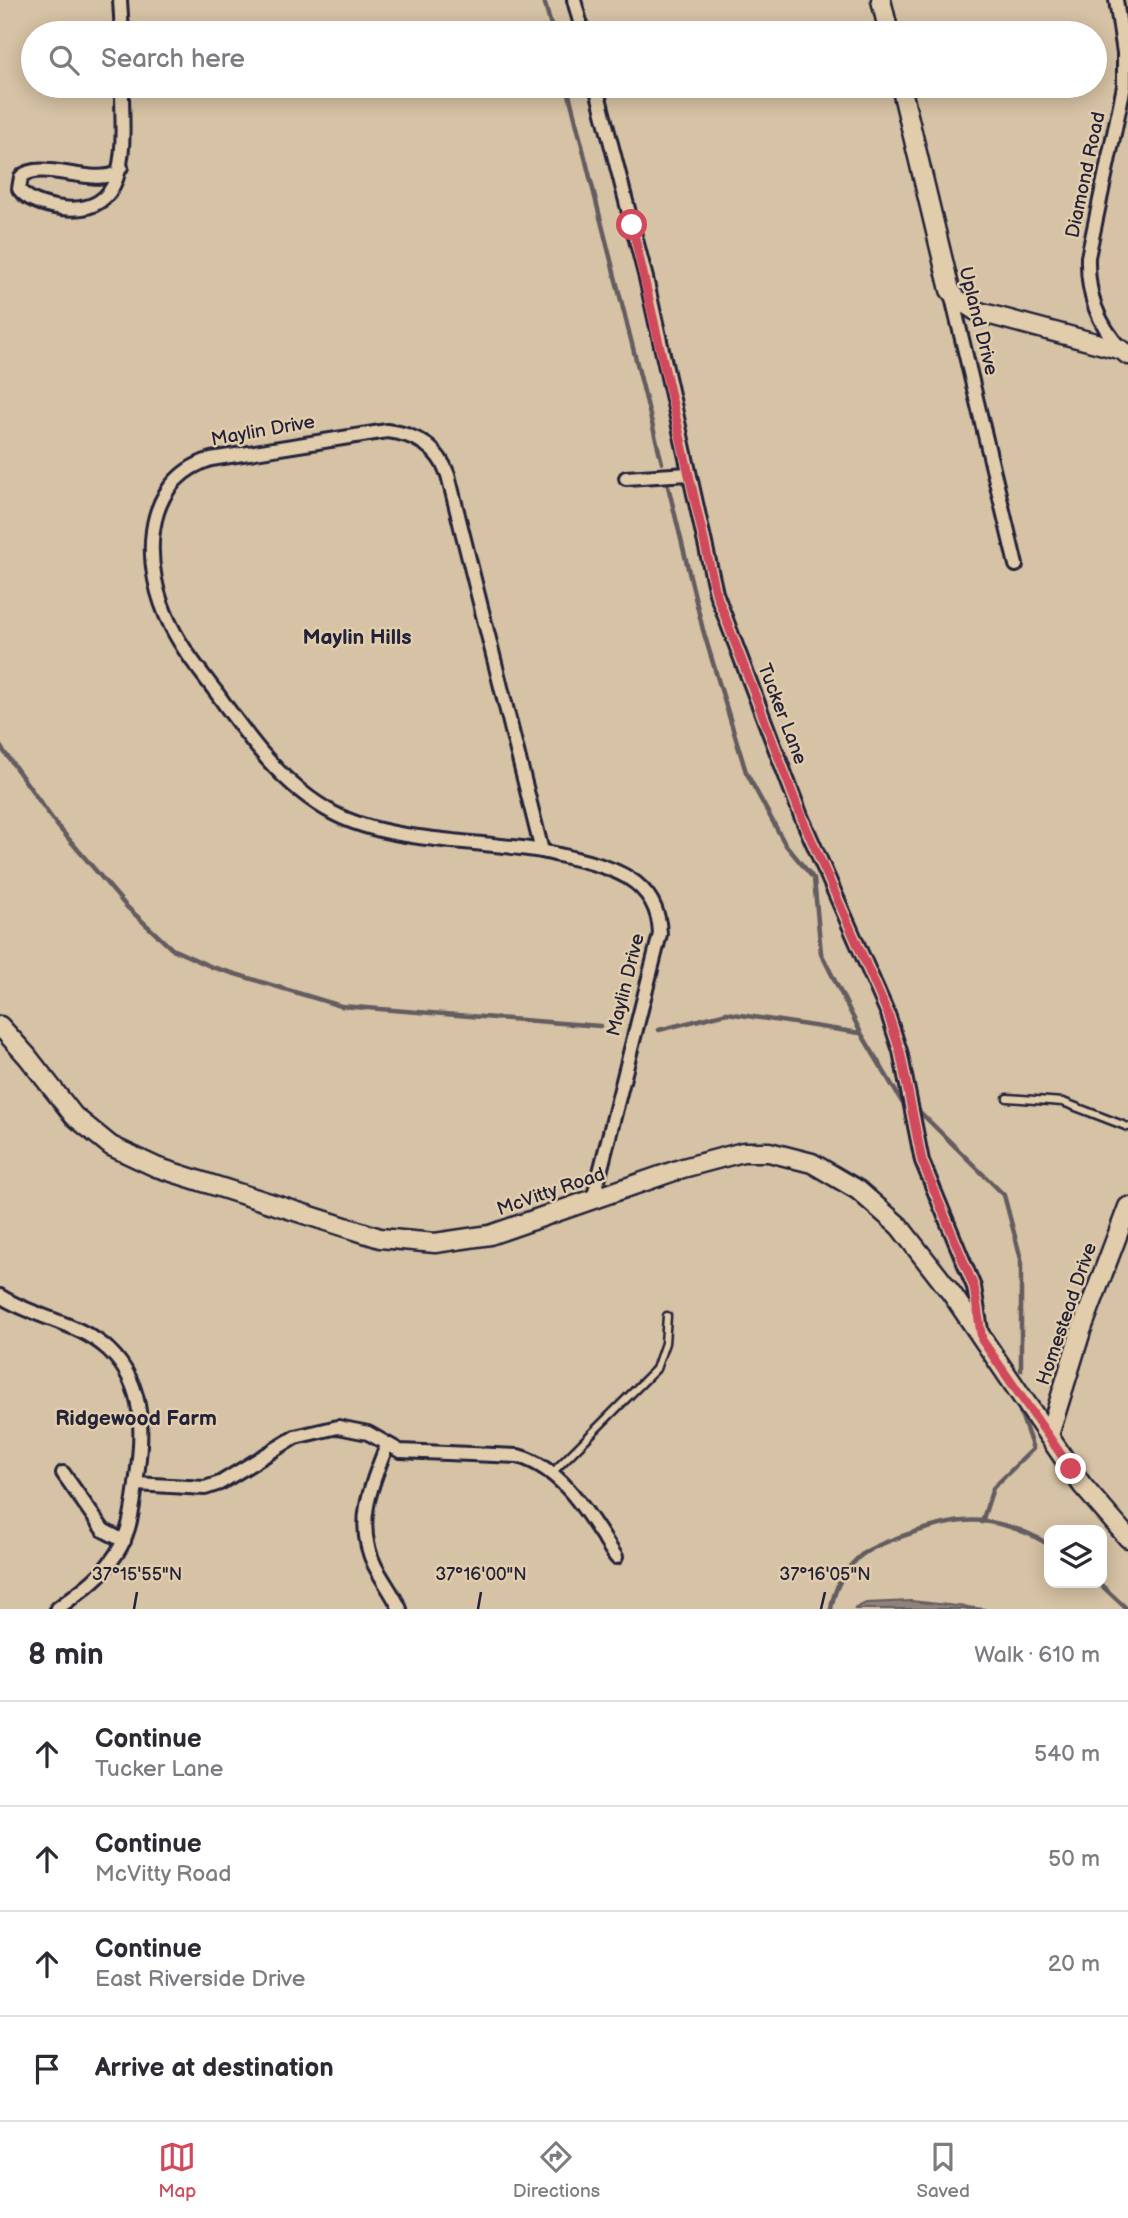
<!DOCTYPE html>
<meta charset="utf-8">
<style>
body{margin:0;font-family:"Balsamiq Sans",sans-serif;background:#f2f2f3;color:#2b2b33}
.controls{position:absolute;right:21px;bottom:21px;display:grid;overflow:hidden;border-radius:14px;box-shadow:0 4px 18px #0003}
.controls button{width:63px;height:63px;display:grid;place-items:center;padding:0;border:0;border-bottom:2px solid #e1e1e2;background:#fff;color:#2b2b33;font:35px sans-serif}
.stop{position:absolute;width:21px;height:21px;margin:-16px;border:5px solid #d1495b;border-radius:50%;background:#fff}
.stop.end{background:#d1495b;border-color:#fff;box-shadow:0 2px 7px #0008}
.list{margin:0;padding:0;list-style:none}
h2{display:flex;justify-content:space-between;align-items:center;height:91px;margin:0;padding:0 28px;font-size:30px}
h2 small{font-size:23px;font-weight:400;color:#7c7c81}
.list li{display:grid;grid-template-columns:46px 1fr auto;gap:21px;align-items:center;box-sizing:border-box;height:105px;padding:0 28px;border-top:2px solid #e1e1e2}
.list b{display:block;font-size:26px;white-space:nowrap}
.list p{margin:0;font-size:23px;white-space:nowrap;color:#7c7c81}
.list em{font-size:23px;font-style:normal;color:#7c7c81}
.icon{flex:none;width:38px;height:38px;fill:none;stroke:currentColor;stroke-width:2;stroke-linecap:round;stroke-linejoin:round}
.map{position:relative;flex:none;width:1128px;height:1609px;overflow:hidden}
.search{position:absolute;background:#fff;box-shadow:0 4px 18px #0003;left:21px;right:21px;top:21px;height:77px;display:flex;align-items:center;gap:18px;box-sizing:border-box;padding:0 24px;border-radius:38px;color:#7c7c81;font-size:26px}
.sheet{height:511px;background:#fff}
nav{display:flex;justify-content:space-around;align-items:center;box-sizing:border-box;height:98px;border-top:2px solid #e1e1e2;background:#fff;font-size:19px;color:#7c7c81}
nav a{display:grid;justify-items:center;gap:4px}
nav .on{color:#d1495b}
.map>svg:first-child{display:block}
.water{fill:#8f837a;stroke:#635c61;stroke-width:2}
.lines{fill:none;stroke-linecap:round;stroke-linejoin:round}
.stream{stroke:#635c61;stroke-width:4.5}
.lane-casing{stroke:#22223b;stroke-width:11}
.street-casing{stroke:#22223b;stroke-width:18}
.secondary-casing{stroke:#22223b;stroke-width:23}
.lane{stroke:#e1ccab;stroke-width:6}
.street{stroke:#e1ccab;stroke-width:12}
.secondary{stroke:#e1ccab;stroke-width:18}
.route{stroke:#d1495b;stroke-width:9}
.ticks{fill:none;stroke:#22223b;stroke-width:2.5}
.labels{text-anchor:middle;dominant-baseline:central;stroke-width:5;stroke-linejoin:round;paint-order:stroke}
.street-label{font-size:19px;fill:#22223b;stroke:#e1ccab}
.neighbourhood-label{font-size:21px;font-weight:bold;fill:#22223b;stroke:#e1ccab}
.ticks-label{font-size:18px;text-anchor:middle;fill:#22223b;stroke:#e1ccab;stroke-width:5;stroke-linejoin:round;paint-order:stroke}
</style>
<div class="map">
<svg width="1128" height="1609" viewBox="0 0 1128 1609">
<rect width="100%" height="100%" fill="#d6c2a4"/>
<filter id="ink" filterUnits="userSpaceOnUse"><feTurbulence type="fractalNoise" baseFrequency=".0143" numOctaves="2"/><feDisplacementMap in="SourceGraphic" scale="14" xChannelSelector="R" yChannelSelector="G"/><feConvolveMatrix kernelMatrix="1 2 1 2 8 2 1 2 1" color-interpolation-filters="sRGB"/></filter>
<g filter="url(#ink)">
<path class="water" d="M911 1601 985 1609H854L866 1603Z"/>
<g class="lines">
<g class="stream">
<path d="M544 0 553 33"/>
<path d="M567 86 662 463"/>
<path d="M668 486 703 630 746 772 785 844 814 879 821 953 861 1033 902 1102"/>
<path d="M0 746 56 824 126 906 172 949 212 967 341 1006 600 1026"/>
<path d="M659 1030 727 1013 860 1033"/>
<path d="M919 1111 1004 1195 1021 1259V1370"/>
<path d="M982 1522 993 1488 1033 1449 1020 1411"/>
<path d="M1099 1583 1127 1609"/>
<path d="M831 1609C834 1590 843 1572 858 1558 874 1542 940 1523 963 1521 990 1518 1027 1530 1049 1545"/>
</g>
<g class="lane-casing">
<g id="lane">
<path d="M1007 1098 1063 1102 1128 1127"/>
<path d="M553 1472 656 1369 665 1343 667 1316"/>
</g>
</g>
<g class="street-casing">
<g id="street">
<path d="M120 0 122 33"/>
<path d="M574 0 583 33"/>
<path d="M1116 0 1124 53V86L1088 257C1087 294 1097 323 1122 350"/>
<path d="M596 86 646 278 716 593 801 816 888 1014 900 1051 922 1161 974 1287 982 1336"/>
<path d="M121 167 117 173C92 186 40 159 21 177L19 189C28 201 47 206 62 208 136 217 121 132 122 86"/>
<path d="M951 293 1016 565"/>
<path d="M387 431C415 434 438 447 448 475L542 851C478 840 389 843 333 813 282 785 249 739 216 692 200 671 183 650 171 626 142 569 139 482 211 459Z"/>
<path d="M626 478 688 474"/>
<path d="M542 851C593 864 658 869 660 934L593 1200"/>
<path d="M0 1296C34 1318 79 1322 109 1350 148 1388 142 1436 136 1485 132 1512 130 1537 112 1560 98 1580 76 1594 57 1609"/>
<path d="M387 1445C371 1486 354 1524 375 1566 383 1581 393 1594 400 1609"/>
<path d="M63 1473 103 1530 124 1541"/>
<path d="M136 1484 205 1488 220 1483 295 1437 338 1427 368 1433 400 1451 518 1456C565 1469 590 1518 616 1557"/>
</g>
</g>
<g class="secondary-casing">
<g id="secondary">
<path d="M881 0 889 33"/>
<path d="M901 86 950 290 957 299 976 311 1122 350 1128 355"/>
<path d="M0 1026 27 1056 74 1116 111 1146 156 1167 380 1238 435 1243 490 1235 683 1168 743 1152H769L812 1163 858 1190 899 1226 952 1294 1082 1485 1128 1538"/>
<path d="M1049 1435 1081 1331 1128 1207"/>
</g>
</g>
<use href="#lane" class="lane"/>
<use href="#street" class="street"/>
<use href="#secondary" class="secondary"/>
</g>
</g>
<g class="lines" filter="url(#ink)">
<path class="route" d="M632 225 716 593 801 816 888 1014 900 1051 922 1161 974 1287 982 1340 1071 1469"/>
</g>
<path class="ticks" d="M134 1609 137 1592M478 1609 481 1592M821 1609 825 1592"/>
<g class="labels">
<g class="street-label">
<text transform="translate(1086 175) rotate(-78)">Diamond Road</text>
<text transform="translate(978 321) rotate(76)">Upland Drive</text>
<text transform="translate(263 431) rotate(-10)">Maylin Drive</text>
<text transform="translate(782 714) rotate(69)">Tucker Lane</text>
<text transform="translate(626 985) rotate(-76)">Maylin Drive</text>
<text transform="translate(551 1192) rotate(-19)">McVitty Road</text>
<text transform="translate(1067 1314) rotate(-71)">Homestead Drive</text>
</g>
<g class="neighbourhood-label">
<text x="357" y="637">Maylin Hills</text>
<text x="136" y="1418">Ridgewood Farm</text>
</g>
</g>
<g class="ticks-label">
<text x="137" y="1580">37°15'55"N</text>
<text x="481" y="1580">37°16'00"N</text>
<text x="825" y="1580">37°16'05"N</text>
</g>
</svg>
<div class="controls">
<button><svg class="icon" aria-label="layers" viewBox="0 0 24 24"><path d="M12 4l9 5-9 5-9-5zM3 14l9 5 9-5"/></svg></button>
</div>
<div class="stop" style="left:632px;top:225px"></div>
<div class="stop end" style="left:1071px;top:1469px"></div>
<div class="search"><svg class="icon" aria-label="search" viewBox="0 0 24 24"><circle cx="10" cy="10" r="6"/><path d="M15 15l6 6"/></svg>Search here</div>
</div>
<section class="sheet">
<h2>8 min<small>Walk · 610 m</small></h2>
<ul class="list">
<li><svg class="icon" aria-label="ahead" viewBox="0 0 24 24"><path d="M12 20V5M6 11l6-6 6 6"/></svg><div><b>Continue</b><p>Tucker Lane</p></div><em>540 m</em></li>
<li><svg class="icon" aria-label="ahead" viewBox="0 0 24 24"><path d="M12 20V5M6 11l6-6 6 6"/></svg><div><b>Continue</b><p>McVitty Road</p></div><em>50 m</em></li>
<li><svg class="icon" aria-label="ahead" viewBox="0 0 24 24"><path d="M12 20V5M6 11l6-6 6 6"/></svg><div><b>Continue</b><p>East Riverside Drive</p></div><em>20 m</em></li>
<li><svg class="icon" aria-label="arrive" viewBox="0 0 24 24"><path d="M6 21V4h12l-3 4 3 4H6"/></svg><div><b>Arrive at destination</b></div></li>
</ul>
</section>
<nav>
<a class="on"><svg class="icon" aria-label="map" viewBox="0 0 24 24"><path d="M3 6l6-2 6 2 6-2v14l-6 2-6-2-6 2zM9 4v14M15 6v14"/></svg>Map</a>
<a><svg class="icon" aria-label="directions" viewBox="0 0 24 24"><path d="M12 3l9 9-9 9-9-9zM9 14v-3h6M13 9l2 2-2 2"/></svg>Directions</a>
<a><svg class="icon" aria-label="saved" viewBox="0 0 24 24"><path d="M7 4h10v16l-5-4-5 4z"/></svg>Saved</a>
</nav>
